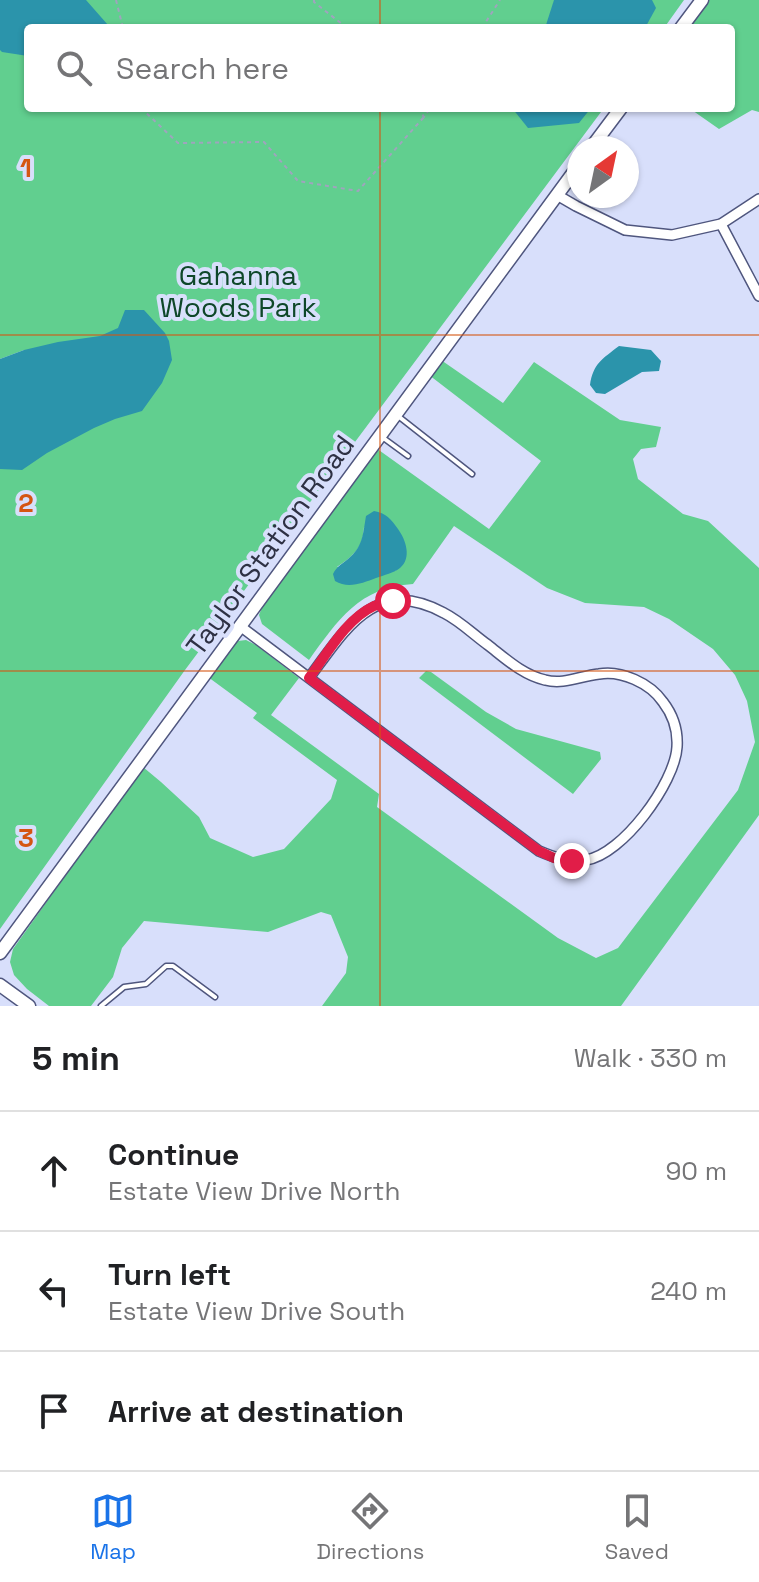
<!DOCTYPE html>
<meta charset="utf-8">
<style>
body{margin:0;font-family:"Space Grotesk",sans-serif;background:#f6f6f6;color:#202124}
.compass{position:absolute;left:567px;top:136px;width:72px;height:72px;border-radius:50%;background:#fff;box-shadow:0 2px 6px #0004;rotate:33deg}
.stop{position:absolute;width:24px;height:24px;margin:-18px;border:6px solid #e11d48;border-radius:50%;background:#fff}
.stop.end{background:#e11d48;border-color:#fff;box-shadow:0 2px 8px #0008}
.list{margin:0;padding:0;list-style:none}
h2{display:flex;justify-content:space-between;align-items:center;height:104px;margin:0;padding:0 32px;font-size:34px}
h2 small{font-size:26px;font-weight:400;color:#757577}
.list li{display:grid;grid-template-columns:52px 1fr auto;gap:24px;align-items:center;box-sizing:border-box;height:120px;padding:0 32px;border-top:2px solid #e0e0e0}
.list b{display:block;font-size:30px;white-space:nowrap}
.list p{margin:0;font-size:26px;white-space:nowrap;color:#757577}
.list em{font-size:26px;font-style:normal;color:#757577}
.icon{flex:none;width:44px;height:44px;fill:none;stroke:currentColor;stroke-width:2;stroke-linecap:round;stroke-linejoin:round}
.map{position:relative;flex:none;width:759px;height:1006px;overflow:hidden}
.search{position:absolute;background:#fff;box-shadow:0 2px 6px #0004;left:24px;right:24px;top:24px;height:88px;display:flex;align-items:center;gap:20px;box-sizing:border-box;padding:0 28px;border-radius:8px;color:#757577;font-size:30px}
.sheet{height:464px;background:#fff}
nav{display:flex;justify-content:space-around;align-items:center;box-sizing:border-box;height:112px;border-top:2px solid #e0e0e0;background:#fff;font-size:22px;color:#757577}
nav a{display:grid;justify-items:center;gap:4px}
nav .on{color:#1a73e8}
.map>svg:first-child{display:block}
.green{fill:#61cf8f;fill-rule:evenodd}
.water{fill:#2b94ab}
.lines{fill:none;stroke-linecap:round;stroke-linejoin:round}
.service-casing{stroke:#4f567e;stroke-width:7}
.minor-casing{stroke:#4f567e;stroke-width:12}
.secondary-casing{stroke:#4f567e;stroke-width:15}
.path{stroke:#9fa4bd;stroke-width:2;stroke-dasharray:4 4;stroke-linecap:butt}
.service{stroke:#fff;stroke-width:4}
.minor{stroke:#fff;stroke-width:9}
.secondary{stroke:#fff;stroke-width:12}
.route{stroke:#e11d48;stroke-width:10}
.grid{fill:none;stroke:#d55512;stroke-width:2;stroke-opacity:0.55}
.labels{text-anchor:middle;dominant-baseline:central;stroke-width:8;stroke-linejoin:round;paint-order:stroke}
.park-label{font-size:28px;fill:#0e4729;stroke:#d8dffb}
.street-label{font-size:28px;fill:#2e3144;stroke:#d8dffb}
.grid-label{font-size:26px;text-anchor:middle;font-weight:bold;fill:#d55512;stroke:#d8dffb;stroke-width:8;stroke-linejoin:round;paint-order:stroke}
</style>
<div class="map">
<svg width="759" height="1006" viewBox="0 0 759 1006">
<rect width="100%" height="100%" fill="#d8dffb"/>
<g class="green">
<path d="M0 0H684L664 28H28V108H604L185 670 0 929V442L24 350 0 359Z"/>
<path d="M708 0H759V112L752 110 719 129 689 108H731V28H687Z"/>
<path d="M441 360 503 403 534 362 620 420 661 427 656 447 641 449 633 459 638 479 683 514 708 521 759 568V815L621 1006H322L346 973 348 957 331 915 321 912 268 932 144 921 122 948 113 977 91 1006H49L27 989 14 975 10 962 13 949 143 767 161 782 199 817 210 838 253 857 284 849 331 799 337 780 253 718 257 713 208 677 228 651 238 641 246 640 256 645 299 678 271 715 379 794 377 807 558 938 596 958 618 948 738 790 755 742 747 701 735 675 713 649 669 619 644 607 585 603 547 588 454 526 413 584C359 587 338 620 309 660L262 624 259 615 263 605 376 448 489 529 541 461 429 375ZM364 527 396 571 337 567C354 555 363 548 364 527Z"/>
<path d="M426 671 431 672 486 712 516 729 600 752 601 759 573 794 419 678Z"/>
</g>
<g class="water">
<path d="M0 0H86L108 25 107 28H28V56L2 52 0 50Z"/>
<path d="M554 0H652L656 8 645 28H545Z"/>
<path d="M512 108H591L579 123 528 128Z"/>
<path d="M125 310H144L165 333 169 341 172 360 162 383 142 411 115 419 94 428 47 453 22 470 0 469V359L24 350 58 342 100 336 118 328Z"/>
<path d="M619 346 651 350 661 361 659 371 642 372 605 394 596 393 590 385C593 364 602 359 619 346Z"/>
<path d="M374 511C386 513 391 519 398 529 406 540 412 558 400 568 394 573 384 575 376 578 363 583 348 589 335 581L333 574C337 566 341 565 348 559 363 547 363 534 366 516Z"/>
</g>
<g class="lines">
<g class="service-casing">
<g id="service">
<path d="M398 416 472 474"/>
<path d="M382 437 408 456"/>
<path d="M101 1006 124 987 146 984 166 966H173L215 997"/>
</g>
</g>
<g class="minor-casing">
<g id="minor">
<path d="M557 195 576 206 625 230 672 235 721 224 759 199"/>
<path d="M721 224 759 296"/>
<path d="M240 626 539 851C553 857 569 863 586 860 622 855 675 783 677 747 678 731 673 715 663 702 650 683 621 670 599 674 580 676 564 685 545 680 523 675 506 659 488 645 474 635 460 621 444 613 375 575 345 630 309 678"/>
</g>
</g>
<g class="secondary-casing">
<g id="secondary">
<path d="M681 28 702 0"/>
<path d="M591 148 621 108"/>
<path d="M0 953 579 165"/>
<path d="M0 985 29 1006"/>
</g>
</g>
<g class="path">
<path d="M116 0 123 28"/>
<path d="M314 0V2L347 28"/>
<path d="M482 28 500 0"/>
<path d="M141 108 178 143 264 142 298 181 358 191 424 117"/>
<path d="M418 108 424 117 430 108"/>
</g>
<use href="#service" class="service"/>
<use href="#minor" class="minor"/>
<use href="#secondary" class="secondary"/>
</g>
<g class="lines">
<path class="route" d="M393 601C387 603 380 604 374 606 346 619 327 654 309 678L539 851 554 858 572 861"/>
</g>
<path class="grid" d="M380 0V28M380 108V1006M0 335H759M0 671H759"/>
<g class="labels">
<g class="park-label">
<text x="238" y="275">Gahanna<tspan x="238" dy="32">Woods Park</tspan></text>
</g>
<g class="street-label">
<text transform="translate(270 545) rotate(-54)">Taylor Station Road</text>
</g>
</g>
<g class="grid-label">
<text x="26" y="177">1</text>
<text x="26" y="512">2</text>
<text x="26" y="847">3</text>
</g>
</svg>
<svg class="compass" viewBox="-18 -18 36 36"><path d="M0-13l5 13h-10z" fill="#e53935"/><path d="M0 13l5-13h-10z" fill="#757577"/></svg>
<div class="stop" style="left:393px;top:601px"></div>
<div class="stop end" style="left:572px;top:861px"></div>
<div class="search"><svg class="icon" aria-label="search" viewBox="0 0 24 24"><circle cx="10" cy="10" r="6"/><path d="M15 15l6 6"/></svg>Search here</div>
</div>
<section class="sheet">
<h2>5 min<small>Walk · 330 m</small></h2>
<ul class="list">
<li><svg class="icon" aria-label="ahead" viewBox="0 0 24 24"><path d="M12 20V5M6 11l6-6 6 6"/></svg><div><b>Continue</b><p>Estate View Drive North</p></div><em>90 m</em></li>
<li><svg class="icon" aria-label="left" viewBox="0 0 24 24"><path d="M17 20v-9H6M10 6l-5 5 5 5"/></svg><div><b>Turn left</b><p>Estate View Drive South</p></div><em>240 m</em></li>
<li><svg class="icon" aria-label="arrive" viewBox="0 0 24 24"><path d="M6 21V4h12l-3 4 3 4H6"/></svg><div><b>Arrive at destination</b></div></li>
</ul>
</section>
<nav>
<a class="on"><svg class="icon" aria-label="map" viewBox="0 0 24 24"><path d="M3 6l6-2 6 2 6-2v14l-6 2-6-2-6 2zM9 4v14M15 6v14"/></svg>Map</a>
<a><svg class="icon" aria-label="directions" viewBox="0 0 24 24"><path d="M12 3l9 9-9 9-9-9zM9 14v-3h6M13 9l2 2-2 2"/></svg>Directions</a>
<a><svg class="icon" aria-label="saved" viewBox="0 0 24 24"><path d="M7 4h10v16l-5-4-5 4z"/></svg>Saved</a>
</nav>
